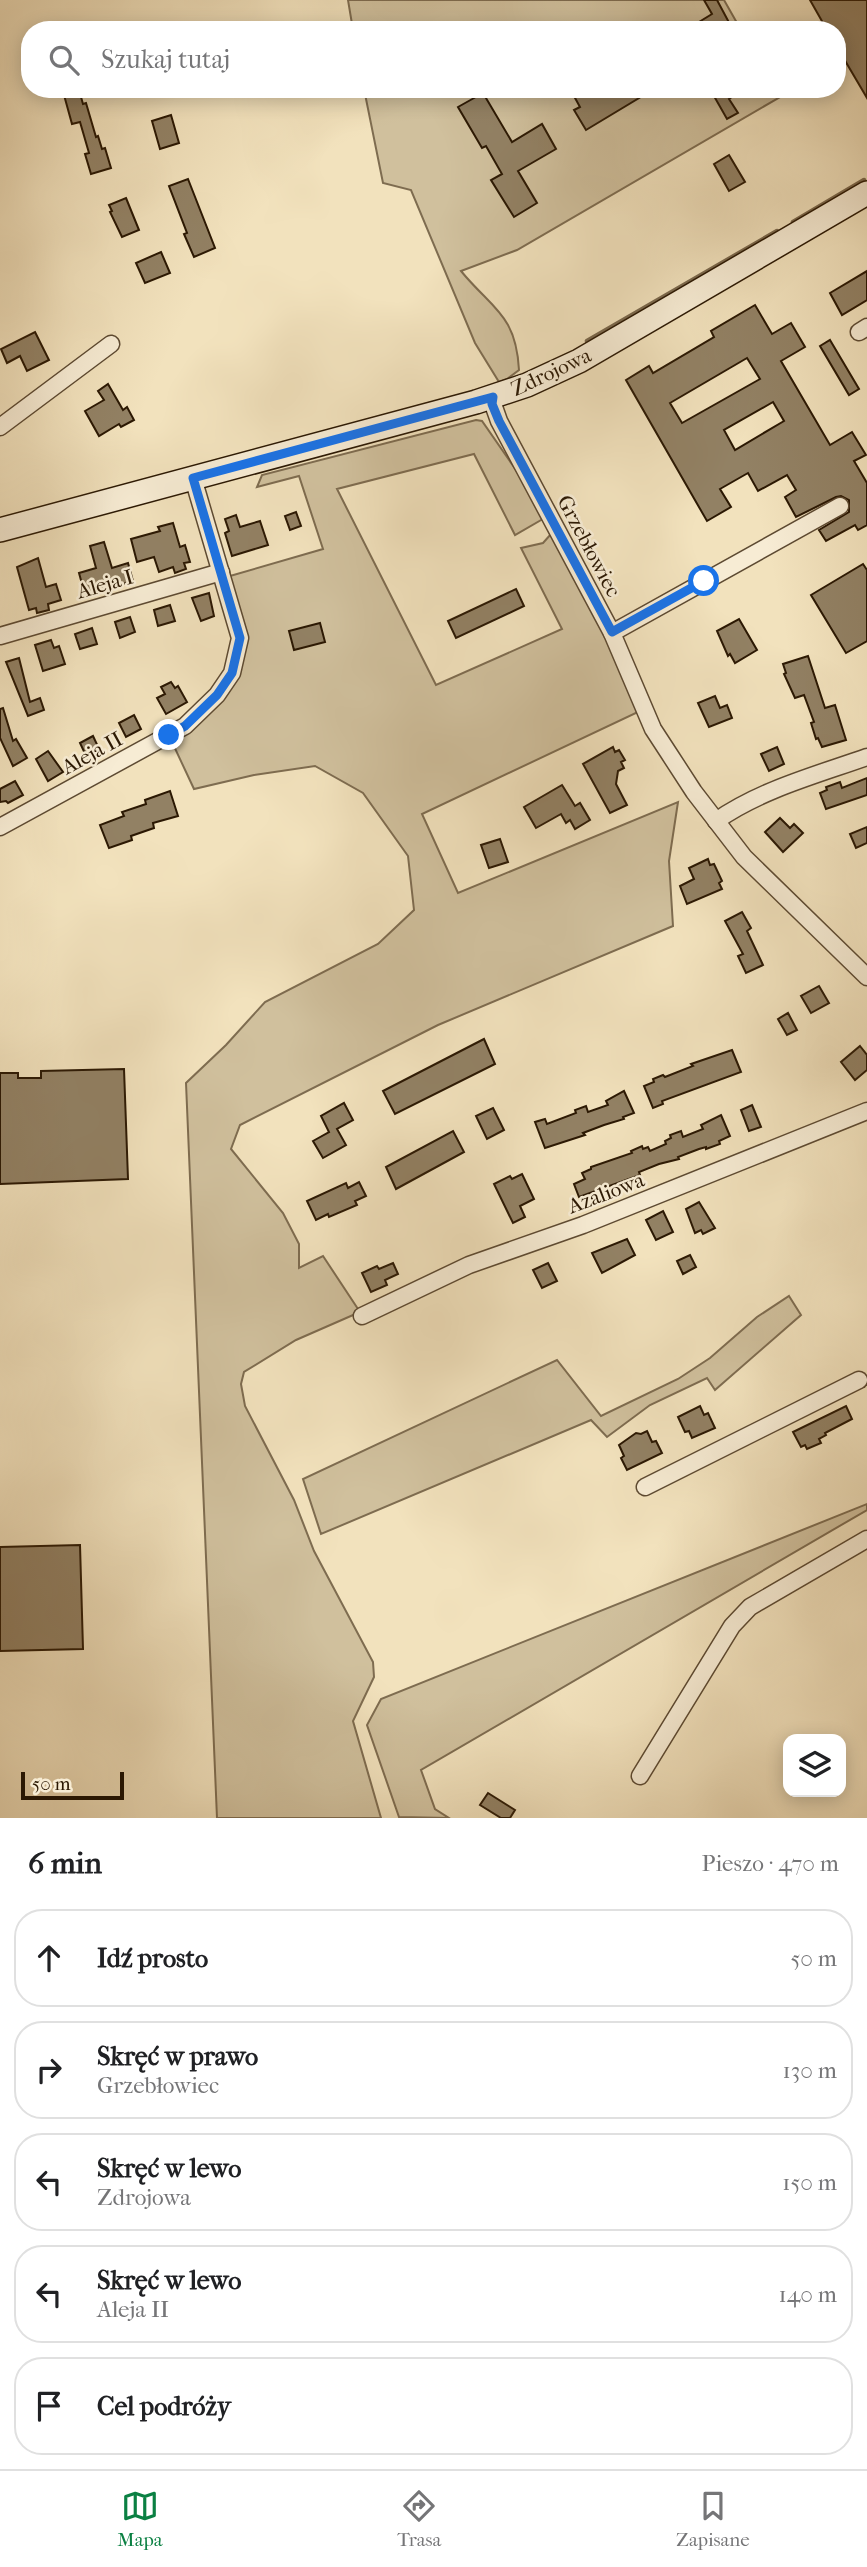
<!DOCTYPE html>
<html lang="pl">
<meta charset="utf-8">
<style>
body{margin:0;font-family:"IM FELL French Canon",serif;background:#f6f6f6;color:#202124}
.controls{position:absolute;right:21px;bottom:21px;display:grid;overflow:hidden;border-radius:14px;box-shadow:0 4px 18px #0003}
.controls button{width:63px;height:63px;display:grid;place-items:center;padding:0;border:0;border-bottom:2px solid #e0e0e0;background:#fff;color:#202124;font:35px sans-serif}
.scale{position:absolute;left:21px;bottom:18px;width:103px;box-sizing:border-box;padding-left:7px;border:4px solid #2b1803;border-top:0;font-size:19px;line-height:24px;white-space:nowrap;color:#2b1803;-webkit-text-stroke:5px #f7ecd4;paint-order:stroke}
.stop{position:absolute;width:21px;height:21px;margin:-16px;border:5px solid #1a73e8;border-radius:50%;background:#fff}
.stop.end{background:#1a73e8;border-color:#fff;box-shadow:0 2px 7px #0008}
.list{margin:0;padding:0;list-style:none}
h2{display:flex;justify-content:space-between;align-items:center;height:91px;margin:0;padding:0 28px;font-size:30px}
h2 small{font-size:23px;font-weight:400;color:#757577}
.list li{display:grid;grid-template-columns:46px 1fr auto;gap:21px;align-items:center;box-sizing:border-box;height:98px;margin:0 14px 14px;padding:0 14px;border:2px solid #e0e0e0;border-radius:28px}
.list b{display:block;font-size:26px;white-space:nowrap}
.list p{margin:0;font-size:23px;white-space:nowrap;color:#757577}
.list em{font-size:23px;font-style:normal;color:#757577}
.icon{flex:none;width:38px;height:38px;fill:none;stroke:currentColor;stroke-width:2;stroke-linecap:round;stroke-linejoin:round}
.map{position:relative;flex:none;width:867px;height:1818px;overflow:hidden}
.search{position:absolute;background:#fff;box-shadow:0 4px 18px #0003;left:21px;right:21px;top:21px;height:77px;display:flex;align-items:center;gap:18px;box-sizing:border-box;padding:0 24px;border-radius:28px;color:#757577;font-size:26px}
.sheet{height:651px;background:#fff}
nav{display:flex;justify-content:space-around;align-items:center;box-sizing:border-box;height:98px;border-top:2px solid #e0e0e0;background:#fff;font-size:19px;color:#757577}
nav a{display:grid;justify-items:center;gap:4px}
nav .on{color:#0b8043}
.map>svg:first-child{display:block}
.green{fill:#d0c09d;stroke:#7e6c50;stroke-width:2}
.lines{fill:none;stroke-linecap:round;stroke-linejoin:round}
.stream{stroke:#7a684d;stroke-width:4.5}
.building{fill:#928164;stroke:#2b1803;stroke-width:2;fill-rule:evenodd}
.street-casing{stroke:#5d4a32;stroke-width:19}
.secondary-casing{stroke:#2b1803;stroke-width:26}
.street{stroke:#f7ecd4;stroke-width:16}
.secondary{stroke:#f7ecd4;stroke-width:23}
.route{stroke:#1a73e8;stroke-width:9}
.labels{text-anchor:middle;dominant-baseline:central;stroke-width:5;stroke-linejoin:round;paint-order:stroke}
.street-label{font-size:21px;fill:#2b1803;stroke:#f7ecd4}
</style>
<div class="map">
<svg width="867" height="1818" viewBox="0 0 867 1818">
<rect width="100%" height="100%" fill="#f2e2bd"/>
<filter id="stains"><feTurbulence type="fractalNoise" baseFrequency=".00286" numOctaves="4"/><feColorMatrix values="0 0 0 0 .2 0 0 0 0 .09 0 0 0 0 .02 0 0 0 .5 -.17"/></filter>
<radialGradient id="worn" r=".72"><stop offset=".6" stop-color="#630" stop-opacity="0"/><stop offset="1" stop-color="#630" stop-opacity=".3"/></radialGradient>
<g class="green">
<path d="M348 0H724L741 30H353Z"/>
<path d="M364 89H776L780 97 517 250 461 271C492 309 516 314 519 370L507 379 499 382 475 343 411 190 383 183Z"/>
<path d="M476 420 482 421 548 516 515 535 474 454 337 489 436 685 562 629 521 548 543 543 551 534 608 636 638 712 422 814 458 893 678 802 669 861 673 926 438 1025 240 1125 231 1149 283 1213 299 1244V1268L323 1256 360 1312 296 1340 244 1372 241 1384 245 1406 294 1500 314 1551 373 1662 374 1677 353 1721 381 1818H217L186 1083 226 1045 265 1002 378 944 414 910 408 856 363 793 315 766 254 775 194 789 172 742 239 675 230 576 323 549 299 476 257 487 262 475Z"/>
<path d="M789 1296 801 1315 715 1390 707 1378 650 1405 607 1437 591 1420 321 1534 303 1479 557 1360 601 1416 678 1379 710 1358 757 1317Z"/>
<path d="M867 1504V1510L421 1770 435 1809 449 1818 399 1817 367 1725 381 1699Z"/>
</g>
<g class="lines">
<g class="stream">
<path d="M793 222 864 180"/>
<path d="M587 341 777 231"/>
</g>
</g>
<g class="building">
<path d="M704 0H717L733 30H686L712 14Z"/>
<path d="M810 0H867V98L837 47V30H827Z"/>
<path d="M586 89H654L586 130 574 110 580 107 574 96Z"/>
<path d="M710 89H743L729 99 738 113 727 119Z"/>
<path d="M79 90 83 104 86 103 96 137 98 136 102 149 105 148 111 168 91 174 85 154 89 153 80 122 72 124 64 95Z"/>
<path d="M483 93 512 142 542 124 556 149 518 171 537 203 514 217 491 180 502 174 486 146 482 148 458 107Z"/>
<path d="M171 115 179 143 160 149 152 121Z"/>
<path d="M729 155 745 182 729 191 714 164Z"/>
<path d="M188 179 215 248 194 257 184 234 187 233 169 186Z"/>
<path d="M126 198 139 230 122 237 110 212 112 211 109 205Z"/>
<path d="M161 252 170 273 145 283 136 263Z"/>
<path d="M867 271V300L842 315 830 293Z"/>
<path d="M755 305 772 334 791 323 805 347 781 361 830 445 852 432 866 455 854 461 867 483V525L858 530 855 525 826 541 819 530 849 512V500L841 496 836 497 796 517 785 497 796 490 787 475 758 491 748 473 720 489 731 507 707 521 626 380 649 366 653 373 714 337 711 331ZM747 358 760 379 682 423 670 403ZM773 402 784 421 735 450 724 430Z"/>
<path d="M35 332 49 360 27 371 20 356 7 363 1 349Z"/>
<path d="M830 340 859 389 849 395 820 346Z"/>
<path d="M108 384 123 410 127 407 134 420 121 427 119 424 99 436 85 411 104 400 98 391Z"/>
<path d="M296 512 301 526 290 530 285 516Z"/>
<path d="M236 515 240 527 260 521 268 545 232 556 225 533 229 531 225 519Z"/>
<path d="M173 523 180 547 185 545 190 562 184 563 186 569 175 573 173 567 159 572 154 557 137 562 131 539 160 531 158 527Z"/>
<path d="M104 542 112 568 128 563 133 581 85 595 79 573 96 568 90 546Z"/>
<path d="M38 558 46 587 56 584 61 600 48 604 49 610 37 613 36 608 29 610 17 567Z"/>
<path d="M863 564 867 570V641L846 653 811 595Z"/>
<path d="M516 589 524 606 456 638 448 621Z"/>
<path d="M209 593 214 616 201 621 192 598Z"/>
<path d="M170 605 175 621 158 626 154 610Z"/>
<path d="M130 617 135 632 120 638 115 622Z"/>
<path d="M739 619 757 650 735 663 730 654 728 656 717 631Z"/>
<path d="M320 623 325 642 294 650 289 631Z"/>
<path d="M92 628 97 644 80 649 75 634Z"/>
<path d="M51 640 54 648 59 646 65 664 43 671 35 645Z"/>
<path d="M808 656 825 708 835 705 846 740 822 747 818 738 816 739 811 723 814 722 804 695 795 698 784 674 786 673 783 664Z"/>
<path d="M19 658 30 702 40 698 44 710 28 716 6 662Z"/>
<path d="M171 682 175 688 178 686 187 702 166 714 157 698 165 694 161 687Z"/>
<path d="M715 696 720 708 727 705 732 718 709 727 698 703Z"/>
<path d="M3 708 13 741 16 739 27 758 13 766 0 738V709Z"/>
<path d="M134 715 141 729 126 737 119 723Z"/>
<path d="M93 736 101 753 88 760 80 743Z"/>
<path d="M613 747 615 752 619 750 625 760 621 762 624 768 618 771 616 784 627 805 610 813 583 764Z"/>
<path d="M777 747 784 764 769 771 761 754Z"/>
<path d="M48 751 63 772 48 781 36 759Z"/>
<path d="M867 778V795L826 809 820 793 827 790 826 787 840 782 842 788Z"/>
<path d="M15 781 23 795 8 803 6 801 0 802V789Z"/>
<path d="M562 785 575 806 580 803 590 820 575 829 570 820 566 823 561 814 536 828 524 807Z"/>
<path d="M170 791 178 816 153 823 154 828 131 836 132 840 109 848 100 825 124 816 122 812 146 804 145 800Z"/>
<path d="M780 818 790 828 794 824 803 833 783 852 765 832Z"/>
<path d="M867 827V843L856 848 850 834Z"/>
<path d="M500 839 508 862 489 868 481 845Z"/>
<path d="M708 859 710 865 714 864 722 881 719 883 722 889 687 904 680 886 694 879 689 868Z"/>
<path d="M742 912 751 928 747 931 763 965 746 973 738 956 743 954 725 921Z"/>
<path d="M819 986 829 1003 811 1013 801 996Z"/>
<path d="M788 1013 797 1030 787 1035 778 1019Z"/>
<path d="M484 1039 495 1064 395 1114 383 1091Z"/>
<path d="M860 1046 867 1055V1070L855 1080 841 1062Z"/>
<path d="M732 1050 741 1072 662 1101 663 1104 653 1108 644 1086 654 1082 653 1079 663 1075 665 1077 693 1066 691 1064Z"/>
<path d="M124 1069 128 1179 0 1184V1073H18V1078H41V1071Z"/>
<path d="M624 1091 634 1113 623 1117 624 1119 604 1125 583 1133 585 1135 545 1148 535 1122 545 1119 547 1124 576 1113 575 1110 586 1106 588 1112 608 1105 606 1101Z"/>
<path d="M344 1103 353 1120 337 1129 346 1145 323 1158 313 1141 329 1132 321 1116Z"/>
<path d="M752 1105 761 1127 749 1131 741 1110Z"/>
<path d="M493 1108 504 1130 487 1139 476 1116Z"/>
<path d="M721 1115 730 1136 719 1141 720 1144 706 1149V1147L699 1149 678 1157 679 1159 659 1164 639 1172 640 1175 579 1197 574 1184 585 1179 582 1173 591 1169V1167L632 1153 631 1151 642 1146 643 1149 648 1147 650 1151 666 1144 665 1141 671 1138 670 1135 681 1131 683 1137 703 1129 701 1125Z"/>
<path d="M453 1131 464 1152 396 1189 386 1167Z"/>
<path d="M522 1174 534 1199 520 1206 525 1217 513 1223 494 1184 510 1176 512 1179Z"/>
<path d="M359 1182 366 1196 355 1201 357 1205 329 1217 328 1214 316 1220 307 1201 346 1183 348 1188Z"/>
<path d="M699 1202 715 1228 703 1234 701 1230 695 1233 686 1209Z"/>
<path d="M663 1211 673 1232 656 1240 646 1220Z"/>
<path d="M627 1239 635 1255 602 1273 592 1253Z"/>
<path d="M690 1255 696 1267 683 1274 677 1261Z"/>
<path d="M393 1263 398 1274 385 1280 387 1285 371 1292 362 1273 377 1266 379 1269Z"/>
<path d="M548 1263 557 1281 542 1288 533 1270Z"/>
<path d="M700 1406 704 1415 708 1413 715 1428 692 1438 689 1431 685 1432 678 1417Z"/>
<path d="M846 1406 852 1419 825 1433 826 1435 819 1439 821 1443 807 1449 805 1445 801 1447 793 1432Z"/>
<path d="M647 1431 652 1442 656 1441 662 1453 627 1470 621 1458 624 1456 619 1445 636 1433 641 1434Z"/>
<path d="M80 1545 83 1649 0 1651V1547Z"/>
<path d="M488 1793 515 1810 510 1818H501L480 1805Z"/>
</g>
<g class="lines">
<g class="street-casing">
<g id="street">
<path d="M859 332 867 327"/>
<path d="M493 397V404L499 421 612 633 653 729 668 752 694 792 744 857 867 977"/>
<path d="M0 427 111 344"/>
<path d="M612 633 840 506"/>
<path d="M0 636 221 572"/>
<path d="M716 821C760 790 816 775 867 757"/>
<path d="M0 827 185 726 217 695 232 673 240 638 193 478"/>
<path d="M362 1316 469 1265 583 1225 867 1111"/>
<path d="M645 1487 859 1380"/>
<path d="M640 1776 732 1626 750 1607 867 1539"/>
</g>
</g>
<g class="secondary-casing">
<path id="secondary" d="M0 530 476 402 527 385 579 361 867 193"/>
</g>
<use href="#street" class="street"/>
<use href="#secondary" class="secondary"/>
</g>
<g class="lines">
<path class="route" d="M169 735 185 726 217 695 232 673 240 638 193 478 493 397 492 404 499 421 612 632 704 581"/>
</g>
<g class="labels">
<g class="street-label">
<text transform="translate(551 372) rotate(-25)">Zdrojowa</text>
<text transform="translate(589 546) rotate(62)">Grzebłowiec</text>
<text transform="translate(105 584) rotate(-16)">Aleja I</text>
<text transform="translate(92 753) rotate(-29)">Aleja II</text>
<text transform="translate(606 1193) rotate(-21)">Azaliowa</text>
</g>
</g>
<rect width="100%" height="100%" filter="url(#stains)"/>
<rect width="100%" height="100%" fill="url(#worn)"/>
</svg>
<div class="controls">
<button><svg class="icon" aria-label="layers" viewBox="0 0 24 24"><path d="M12 4l9 5-9 5-9-5zM3 14l9 5 9-5"/></svg></button>
</div>
<div class="scale">50 m</div>
<div class="stop" style="left:704px;top:581px"></div>
<div class="stop end" style="left:169px;top:735px"></div>
<div class="search"><svg class="icon" aria-label="search" viewBox="0 0 24 24"><circle cx="10" cy="10" r="6"/><path d="M15 15l6 6"/></svg>Szukaj tutaj</div>
</div>
<section class="sheet">
<h2>6 min<small>Pieszo · 470 m</small></h2>
<ul class="list">
<li><svg class="icon" aria-label="ahead" viewBox="0 0 24 24"><path d="M12 20V5M6 11l6-6 6 6"/></svg><div><b>Idź prosto</b></div><em>50 m</em></li>
<li><svg class="icon" aria-label="right" viewBox="0 0 24 24"><path d="M7 20v-9h11M14 6l5 5-5 5"/></svg><div><b>Skręć w prawo</b><p>Grzebłowiec</p></div><em>130 m</em></li>
<li><svg class="icon" aria-label="left" viewBox="0 0 24 24"><path d="M17 20v-9H6M10 6l-5 5 5 5"/></svg><div><b>Skręć w lewo</b><p>Zdrojowa</p></div><em>150 m</em></li>
<li><svg class="icon" aria-label="left" viewBox="0 0 24 24"><path d="M17 20v-9H6M10 6l-5 5 5 5"/></svg><div><b>Skręć w lewo</b><p>Aleja II</p></div><em>140 m</em></li>
<li><svg class="icon" aria-label="arrive" viewBox="0 0 24 24"><path d="M6 21V4h12l-3 4 3 4H6"/></svg><div><b>Cel podróży</b></div></li>
</ul>
</section>
<nav>
<a class="on"><svg class="icon" aria-label="map" viewBox="0 0 24 24"><path d="M3 6l6-2 6 2 6-2v14l-6 2-6-2-6 2zM9 4v14M15 6v14"/></svg>Mapa</a>
<a><svg class="icon" aria-label="directions" viewBox="0 0 24 24"><path d="M12 3l9 9-9 9-9-9zM9 14v-3h6M13 9l2 2-2 2"/></svg>Trasa</a>
<a><svg class="icon" aria-label="saved" viewBox="0 0 24 24"><path d="M7 4h10v16l-5-4-5 4z"/></svg>Zapisane</a>
</nav>
